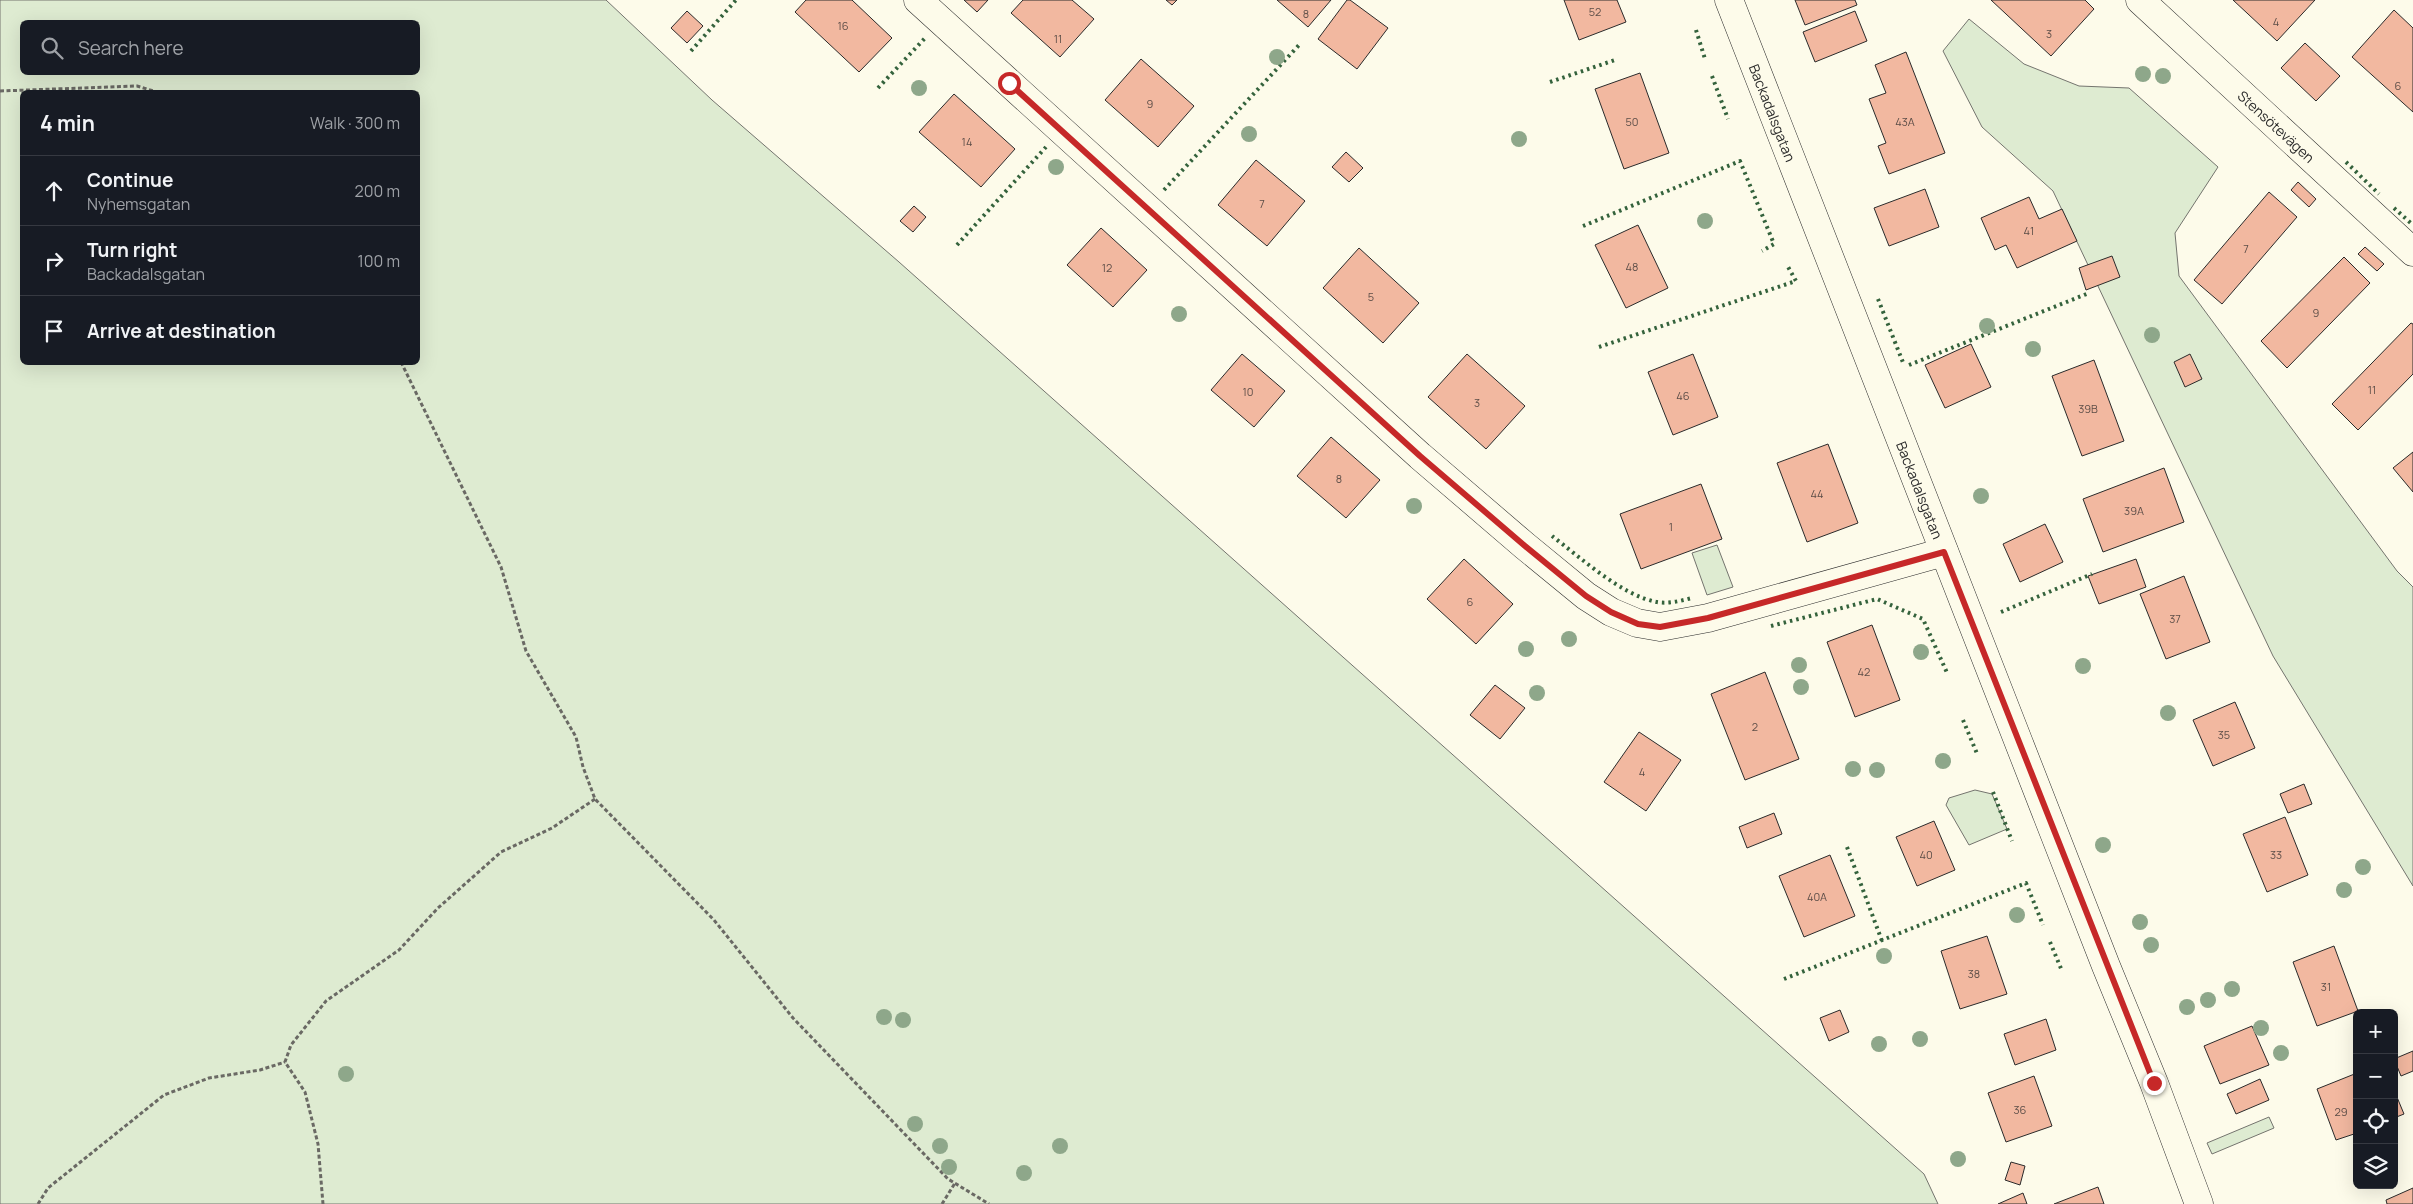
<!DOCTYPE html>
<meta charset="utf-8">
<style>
body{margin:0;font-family:Manrope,sans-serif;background:#242831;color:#f1f3f6}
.controls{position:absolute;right:15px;bottom:15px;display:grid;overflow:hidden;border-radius:8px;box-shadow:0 5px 20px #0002}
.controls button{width:45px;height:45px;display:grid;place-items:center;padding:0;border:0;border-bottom:1px solid #363941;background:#171b24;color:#f1f3f6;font:25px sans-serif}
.stop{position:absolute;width:15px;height:15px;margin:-11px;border:4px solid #c62828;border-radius:50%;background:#fff}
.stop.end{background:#c62828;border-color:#fff;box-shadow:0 1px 5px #0008}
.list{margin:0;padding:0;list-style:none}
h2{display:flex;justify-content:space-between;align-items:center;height:65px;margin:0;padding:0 20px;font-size:21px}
h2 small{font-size:16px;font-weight:400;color:#9ea1a6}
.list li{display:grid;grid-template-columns:32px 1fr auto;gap:15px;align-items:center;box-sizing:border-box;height:70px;padding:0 20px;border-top:1px solid #363941}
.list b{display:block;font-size:19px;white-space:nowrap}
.list p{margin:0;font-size:16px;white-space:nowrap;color:#9ea1a6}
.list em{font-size:16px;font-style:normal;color:#9ea1a6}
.icon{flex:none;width:28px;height:28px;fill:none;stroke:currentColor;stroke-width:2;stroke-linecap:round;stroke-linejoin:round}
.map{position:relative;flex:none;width:2413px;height:1204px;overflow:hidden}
.search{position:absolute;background:#171b24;box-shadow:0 5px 20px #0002;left:20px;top:20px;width:400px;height:55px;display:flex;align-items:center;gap:12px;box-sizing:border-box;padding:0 18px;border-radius:8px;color:#9ea1a6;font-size:19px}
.panel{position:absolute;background:#171b24;box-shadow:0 5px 20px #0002;left:20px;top:90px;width:400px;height:275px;border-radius:8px}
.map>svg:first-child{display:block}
.green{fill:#deebd1;stroke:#74746e;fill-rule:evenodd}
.building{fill:#f2b8a0;stroke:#2b2b2b}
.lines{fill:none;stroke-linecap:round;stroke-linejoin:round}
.minor-casing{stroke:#2b2b2b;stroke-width:29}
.path{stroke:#6a6964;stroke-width:3;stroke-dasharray:4 2.5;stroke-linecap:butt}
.minor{stroke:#fdfbea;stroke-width:28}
.hedge{stroke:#34623c;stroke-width:4;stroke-dasharray:2.5 4;stroke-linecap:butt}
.tree{fill:#8ea78a}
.route{stroke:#c62828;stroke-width:6}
.labels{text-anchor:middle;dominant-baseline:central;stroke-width:4;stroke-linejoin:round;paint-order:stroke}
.number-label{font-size:11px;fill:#5d4e48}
.street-label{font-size:14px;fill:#2b2b2b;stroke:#fdfbea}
</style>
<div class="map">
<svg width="2413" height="1204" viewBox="0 0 2413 1204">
<rect width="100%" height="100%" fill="#fdfbea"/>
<g class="green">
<path d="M0 0H606L712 100 899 262 1924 1174 1938 1204H0ZM22 22H418V72H22ZM22 92H418V362H22Z"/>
<path d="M1969 19 2024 64 2079 86 2129 88 2218 167 2175 233 2179 276 2397 571 2413 587V886L2273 656 2053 191 1982 127 1943 51Z"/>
<path d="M1717 545 1733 587 1707 595 1692 553Z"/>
<path d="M1975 790 1992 794 2007 829 1969 845 1946 805 1949 798Z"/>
<path d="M2269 1117 2274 1128 2212 1154 2207 1143Z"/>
</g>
<g class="building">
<path d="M806 0H852L892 38 859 72 795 12Z"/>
<path d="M964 0H988L977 12Z"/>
<path d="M1023 0H1072L1094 19 1060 57 1011 13Z"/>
<path d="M1166 0H1177L1172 5Z"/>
<path d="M1277 0H1331L1308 27Z"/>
<path d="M1347 0H1350L1388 28 1357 69 1318 39Z"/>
<path d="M1564 0H1617L1626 22 1579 40Z"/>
<path d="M1795 0H1855L1857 5 1805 25Z"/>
<path d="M1991 0H2085L2094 9 2051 56Z"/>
<path d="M2233 0H2315L2277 41Z"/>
<path d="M2394 10 2413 28V112L2352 57Z"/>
<path d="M687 11 703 26 687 43 671 28Z"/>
<path d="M1855 11 1867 41 1815 62 1803 32Z"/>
<path d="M2305 43 2340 76 2316 101 2281 68Z"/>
<path d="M1906 52 1945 153 1889 174 1878 146 1886 143 1869 99 1886 93 1875 65Z"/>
<path d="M1141 59 1194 106 1158 147 1105 100Z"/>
<path d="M1640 73 1669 153 1624 169 1595 89Z"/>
<path d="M954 94 1015 149 981 187 919 132Z"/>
<path d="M1346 152 1363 168 1349 182 1332 167Z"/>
<path d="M1256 160 1305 201 1267 246 1218 205Z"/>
<path d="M2298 182 2316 199 2309 207 2291 190Z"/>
<path d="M1925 189 1939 227 1889 246 1874 208Z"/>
<path d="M2269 192 2297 217 2222 304 2194 280Z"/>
<path d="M2029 197 2039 219 2062 209 2077 241 2017 268 2006 245 1995 250 1981 218Z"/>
<path d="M914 206 926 217 913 232 900 221Z"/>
<path d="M1638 225 1668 288 1626 308 1595 245Z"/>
<path d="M1101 228 1147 270 1113 307 1067 265Z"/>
<path d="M2365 247 2384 264 2377 271 2358 254Z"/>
<path d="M1359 248 1419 303 1383 343 1323 288Z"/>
<path d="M2112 256 2120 277 2086 290 2079 268Z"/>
<path d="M2344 257 2370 283 2287 368 2261 341Z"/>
<path d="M2411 323 2413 324V374L2358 430 2332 404Z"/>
<path d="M1971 344 1991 387 1945 408 1925 365Z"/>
<path d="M1242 354 1285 391 1254 427 1211 390Z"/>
<path d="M1467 354 1525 406 1486 449 1428 397Z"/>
<path d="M1693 354 1718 417 1673 435 1648 372Z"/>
<path d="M2190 354 2202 379 2185 387 2174 362Z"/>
<path d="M2094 360 2124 441 2082 456 2052 376Z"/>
<path d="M1331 437 1380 480 1346 518 1297 476Z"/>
<path d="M1828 444 1858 523 1807 542 1777 463Z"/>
<path d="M2413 452V492L2393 468Z"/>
<path d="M2164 468 2184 522 2103 552 2083 499Z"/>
<path d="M1701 484 1722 539 1641 569 1620 514Z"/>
<path d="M2045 524 2063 562 2020 582 2003 544Z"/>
<path d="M1464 559 1513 604 1476 644 1427 599Z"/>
<path d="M2136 559 2146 587 2099 604 2088 576Z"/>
<path d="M2184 576 2210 642 2166 659 2140 594Z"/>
<path d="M1872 625 1900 700 1855 717 1827 642Z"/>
<path d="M1765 672 1799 759 1745 780 1711 694Z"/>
<path d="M1495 685 1525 708 1500 739 1470 715Z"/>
<path d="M2235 702 2255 748 2213 766 2193 720Z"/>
<path d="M1639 732 1681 760 1646 811 1604 782Z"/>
<path d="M2304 784 2312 804 2288 813 2280 794Z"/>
<path d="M1774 813 1782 834 1747 848 1739 827Z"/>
<path d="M2285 817 2308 875 2267 892 2243 834Z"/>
<path d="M1934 821 1955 870 1917 886 1896 837Z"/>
<path d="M1830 855 1855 916 1804 937 1779 876Z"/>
<path d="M1987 936 2007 994 1960 1009 1941 951Z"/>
<path d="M2334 946 2358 1011 2317 1026 2293 962Z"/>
<path d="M1840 1010 1849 1032 1829 1041 1820 1018Z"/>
<path d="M2046 1019 2056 1050 2015 1065 2004 1034Z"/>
<path d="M2252 1026 2269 1065 2220 1084 2204 1046Z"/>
<path d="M2413 1051V1071L2401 1076 2394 1059Z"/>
<path d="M2357 1073V1133L2336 1140 2317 1089Z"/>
<path d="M2034 1076 2052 1126 2006 1142 1988 1093Z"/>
<path d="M2260 1079 2269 1100 2236 1114 2227 1094Z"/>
<path d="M2394 1090 2404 1114 2394 1118Z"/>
<path d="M2011 1162 2025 1166 2020 1185 2005 1180Z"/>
<path d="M2098 1187 2104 1204H2054Z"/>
<path d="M2413 1188V1204H2387L2386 1200Z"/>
<path d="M2023 1193 2027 1204H1998Z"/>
</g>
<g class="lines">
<g class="minor-casing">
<g id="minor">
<path d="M918 0 1420 456 1525 546 1586 596 1611 612 1637 623 1660 627 1708 618 1944 552"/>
<path id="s1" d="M1729 0 2106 966 2154 1083 2199 1204"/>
<path id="s2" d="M2140 0 2413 252"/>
</g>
</g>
<g class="path">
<path d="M0 91 137 86 157 92"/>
<path d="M401 362 501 567 526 651 576 737 583 767 595 799 714 920 793 1018 948 1179 989 1204"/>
<path d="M38 1204 48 1188 164 1095 209 1078 260 1070 285 1062"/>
<path d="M323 1204 318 1144 305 1092 285 1062 291 1045 326 1001 399 950 438 908 501 852 552 828 595 799"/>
<path d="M942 1204 955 1183"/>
</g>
<use href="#minor" class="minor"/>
<g class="hedge">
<path d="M1696 30 1705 59"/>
<path d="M691 51 736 0"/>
<path d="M1712 76 1728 119"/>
<path d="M1550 82 1615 60"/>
<path d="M878 88 927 36"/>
<path d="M2346 162 2379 194"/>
<path d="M1164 190 1300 44"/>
<path d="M2394 208 2413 225"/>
<path d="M1583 226 1740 161 1774 244 1762 251"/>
<path d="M957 245 1046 147"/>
<path d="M1878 299 1904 365"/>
<path d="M1599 347 1796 281 1787 265"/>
<path d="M1909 365 2089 293"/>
<path d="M1552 536C1580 557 1622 596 1657 602 1668 604 1680 601 1692 598"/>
<path d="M2001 612 2092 574"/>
<path d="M1771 626 1877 599 1923 619 1948 675"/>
<path d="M1963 720 1978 756"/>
<path d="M1993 792 2012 841"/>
<path d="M1847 847 1882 941"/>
<path d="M2050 942 2062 971"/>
<path d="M1784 979 2026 883 2043 925"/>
</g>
</g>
<g class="tree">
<circle cx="1277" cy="57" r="8"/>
<circle cx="2143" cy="74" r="8"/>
<circle cx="2163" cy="76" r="8"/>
<circle cx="919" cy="88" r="8"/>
<circle cx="1249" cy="134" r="8"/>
<circle cx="1519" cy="139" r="8"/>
<circle cx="1056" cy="167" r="8"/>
<circle cx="1705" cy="221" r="8"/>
<circle cx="1179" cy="314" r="8"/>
<circle cx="1987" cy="326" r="8"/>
<circle cx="2152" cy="335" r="8"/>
<circle cx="2033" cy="349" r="8"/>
<circle cx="1981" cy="496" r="8"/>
<circle cx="1414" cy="506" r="8"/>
<circle cx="1569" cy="639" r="8"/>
<circle cx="1526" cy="649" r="8"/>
<circle cx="1921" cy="652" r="8"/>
<circle cx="1799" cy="665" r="8"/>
<circle cx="2083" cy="666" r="8"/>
<circle cx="1801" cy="687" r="8"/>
<circle cx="1537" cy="693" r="8"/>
<circle cx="2168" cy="713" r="8"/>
<circle cx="1943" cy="761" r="8"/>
<circle cx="1853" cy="769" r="8"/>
<circle cx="1877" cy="770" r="8"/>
<circle cx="2103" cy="845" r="8"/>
<circle cx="2363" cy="867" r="8"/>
<circle cx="2344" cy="890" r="8"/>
<circle cx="2017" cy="915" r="8"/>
<circle cx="2140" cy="922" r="8"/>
<circle cx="2151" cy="945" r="8"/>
<circle cx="1884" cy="956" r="8"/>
<circle cx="2232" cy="989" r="8"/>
<circle cx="2208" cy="1000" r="8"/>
<circle cx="2187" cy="1007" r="8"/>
<circle cx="884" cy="1017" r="8"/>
<circle cx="903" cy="1020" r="8"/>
<circle cx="2261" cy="1028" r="8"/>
<circle cx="1920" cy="1039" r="8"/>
<circle cx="1879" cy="1044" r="8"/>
<circle cx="2281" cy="1053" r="8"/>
<circle cx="346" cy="1074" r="8"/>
<circle cx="915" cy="1124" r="8"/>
<circle cx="940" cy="1146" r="8"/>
<circle cx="1060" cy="1146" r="8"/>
<circle cx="1958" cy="1159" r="8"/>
<circle cx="949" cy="1167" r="8"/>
<circle cx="1024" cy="1173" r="8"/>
</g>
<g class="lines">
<path class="route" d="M1009 83 1420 456 1525 546 1586 596 1611 612 1638 624 1660 627 1708 618 1944 552 2154 1083"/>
</g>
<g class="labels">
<g class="number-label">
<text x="1595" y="11">52</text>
<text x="1306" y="13">8</text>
<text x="2276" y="21">4</text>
<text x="843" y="25">16</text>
<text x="2049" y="33">3</text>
<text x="1058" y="38">11</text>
<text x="2398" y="85">6</text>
<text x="1150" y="103">9</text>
<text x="1632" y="121">50</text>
<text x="1905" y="121">43A</text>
<text x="967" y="141">14</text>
<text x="1262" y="203">7</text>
<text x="2029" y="230">41</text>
<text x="2246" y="248">7</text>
<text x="1632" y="266">48</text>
<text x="1107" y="267">12</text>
<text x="1371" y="296">5</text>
<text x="2316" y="312">9</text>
<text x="2372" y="389">11</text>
<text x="1248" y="391">10</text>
<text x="1683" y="395">46</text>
<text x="1477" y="402">3</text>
<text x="2088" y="408">39B</text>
<text x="1339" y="478">8</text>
<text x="1817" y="493">44</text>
<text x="2134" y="510">39A</text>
<text x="1671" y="526">1</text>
<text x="1470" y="601">6</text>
<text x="2175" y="618">37</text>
<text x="1864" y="671">42</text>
<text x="1755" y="726">2</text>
<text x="2224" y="734">35</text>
<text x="1642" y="771">4</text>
<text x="1926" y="854">40</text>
<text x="2276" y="854">33</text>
<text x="1817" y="896">40A</text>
<text x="1974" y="973">38</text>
<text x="2326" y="986">31</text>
<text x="2020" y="1109">36</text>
<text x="2341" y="1111">29</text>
</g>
<g class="street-label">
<text stroke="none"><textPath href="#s1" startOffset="121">Backadalsgatan</textPath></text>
<text stroke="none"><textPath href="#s2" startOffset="186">Stensötevägen</textPath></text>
<text stroke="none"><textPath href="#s1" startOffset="526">Backadalsgatan</textPath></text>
</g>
</g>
</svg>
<div class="controls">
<button>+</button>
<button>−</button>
<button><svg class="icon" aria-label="locate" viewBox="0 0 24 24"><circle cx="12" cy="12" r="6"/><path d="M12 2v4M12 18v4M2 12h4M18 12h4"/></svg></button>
<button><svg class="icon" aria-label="layers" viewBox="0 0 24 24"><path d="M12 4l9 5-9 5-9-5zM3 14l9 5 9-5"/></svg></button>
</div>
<div class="stop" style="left:1009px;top:83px"></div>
<div class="stop end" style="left:2154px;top:1083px"></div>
<div class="search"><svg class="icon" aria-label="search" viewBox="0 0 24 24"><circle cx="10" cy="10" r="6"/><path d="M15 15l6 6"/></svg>Search here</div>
<section class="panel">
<h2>4 min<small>Walk · 300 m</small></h2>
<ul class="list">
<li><svg class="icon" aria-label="ahead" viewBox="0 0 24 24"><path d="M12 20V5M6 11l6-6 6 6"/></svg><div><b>Continue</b><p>Nyhemsgatan</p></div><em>200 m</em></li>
<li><svg class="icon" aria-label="right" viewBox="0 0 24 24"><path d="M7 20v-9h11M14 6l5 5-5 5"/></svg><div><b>Turn right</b><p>Backadalsgatan</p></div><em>100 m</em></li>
<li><svg class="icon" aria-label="arrive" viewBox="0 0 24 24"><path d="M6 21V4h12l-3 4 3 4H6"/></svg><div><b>Arrive at destination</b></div></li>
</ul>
</section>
</div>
